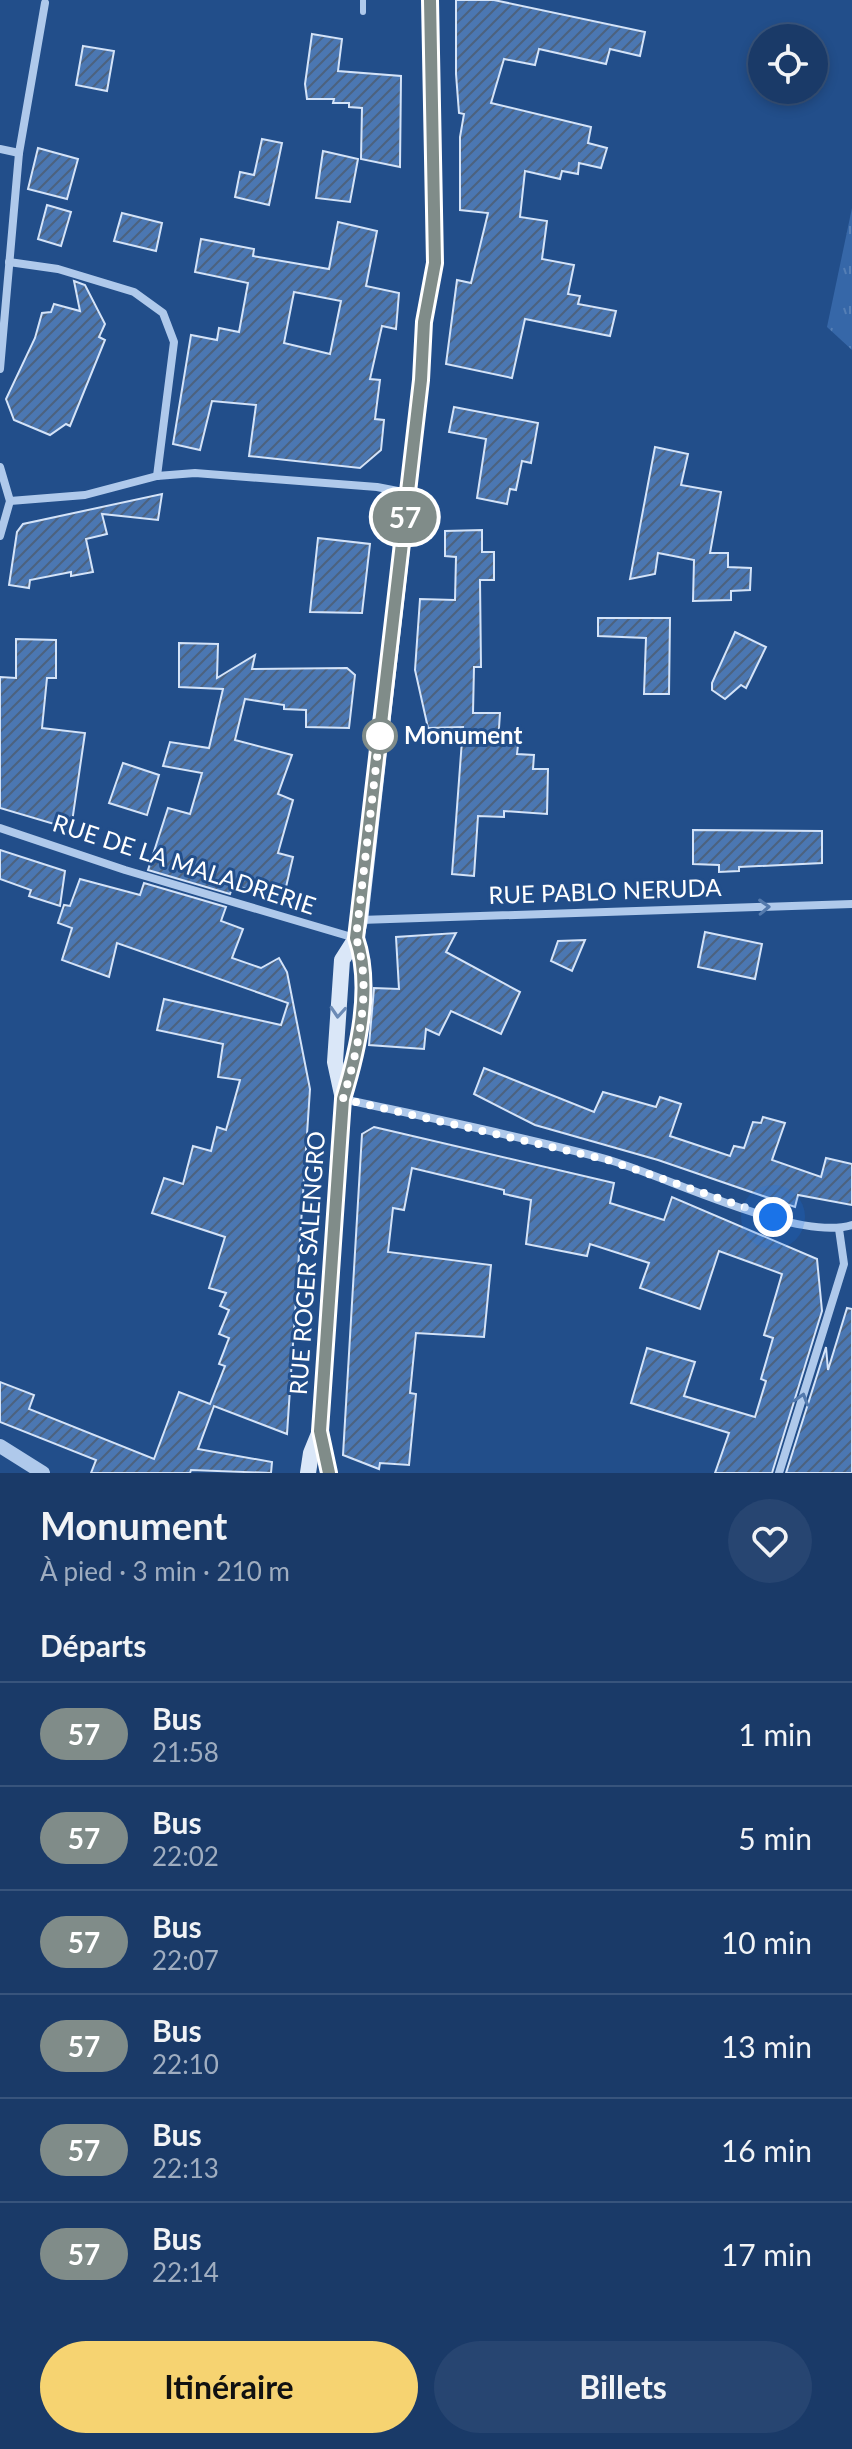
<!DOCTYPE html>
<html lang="fr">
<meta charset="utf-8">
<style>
:root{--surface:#1a3a68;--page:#274571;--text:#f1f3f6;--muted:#9fadc0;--line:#38547c;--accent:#f6d371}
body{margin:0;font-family:Lato,sans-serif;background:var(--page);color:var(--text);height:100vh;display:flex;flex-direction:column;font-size:30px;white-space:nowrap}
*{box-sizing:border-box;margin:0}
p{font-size:26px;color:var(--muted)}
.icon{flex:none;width:44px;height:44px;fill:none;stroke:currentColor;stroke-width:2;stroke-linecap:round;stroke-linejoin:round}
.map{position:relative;height:1473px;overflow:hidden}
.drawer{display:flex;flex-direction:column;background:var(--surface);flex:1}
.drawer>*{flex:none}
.badge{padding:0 16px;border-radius:26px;font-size:28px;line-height:52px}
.buttons{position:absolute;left:748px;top:24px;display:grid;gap:16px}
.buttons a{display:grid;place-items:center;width:80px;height:80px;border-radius:50%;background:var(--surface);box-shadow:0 4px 12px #0003,0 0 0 2px var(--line);font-size:40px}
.you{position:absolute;width:40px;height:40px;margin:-20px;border:6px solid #fff;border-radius:50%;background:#1a73e8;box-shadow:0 0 0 12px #1a73e833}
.map>.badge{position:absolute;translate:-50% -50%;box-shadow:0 0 0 4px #fff}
h2{padding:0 40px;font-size:30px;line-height:72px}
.round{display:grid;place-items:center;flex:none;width:84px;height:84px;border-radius:42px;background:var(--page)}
.summary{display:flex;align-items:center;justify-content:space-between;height:136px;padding:0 40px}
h1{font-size:38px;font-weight:700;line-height:60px}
.primary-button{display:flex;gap:16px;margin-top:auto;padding:16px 40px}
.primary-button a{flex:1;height:92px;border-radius:48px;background:var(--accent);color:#111;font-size:32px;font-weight:700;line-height:92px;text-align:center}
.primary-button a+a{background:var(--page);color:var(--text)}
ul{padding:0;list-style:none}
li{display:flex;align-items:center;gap:24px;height:104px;padding:0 40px;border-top:2px solid var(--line)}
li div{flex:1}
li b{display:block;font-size:30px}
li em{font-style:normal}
li .badge{min-width:88px;font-weight:700;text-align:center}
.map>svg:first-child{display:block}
</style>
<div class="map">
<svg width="852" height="1473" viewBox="0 0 852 1473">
<defs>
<pattern id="park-tufts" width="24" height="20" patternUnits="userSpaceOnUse" patternTransform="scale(2)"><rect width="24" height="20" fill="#3667a8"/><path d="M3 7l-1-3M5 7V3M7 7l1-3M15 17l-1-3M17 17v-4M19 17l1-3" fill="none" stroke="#547eb5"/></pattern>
<pattern id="building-hatch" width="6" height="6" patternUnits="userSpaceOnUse" patternTransform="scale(2)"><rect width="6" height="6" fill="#4b77b2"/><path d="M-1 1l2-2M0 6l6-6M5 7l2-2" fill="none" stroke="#4c627f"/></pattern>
</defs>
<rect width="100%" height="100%" fill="#224e8a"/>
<path fill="url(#park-tufts)" d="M852 208V350L827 327Z"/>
<g fill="url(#building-hatch)" stroke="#d4e3f8" stroke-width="2" fill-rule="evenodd">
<path d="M456 0H494L645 32 640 56 610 49 606 64 539 49 535 65 504 59 491 103 591 127 588 143 607 148 601 168 579 163 578 174 562 171 560 179 525 171 520 217 547 221 542 259 574 265 568 294 580 296 578 304 616 311 610 336 525 319 512 378 446 364 457 280 471 283 488 213 460 210V137L464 114 459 113 456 74Z"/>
<path d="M312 34 342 39 338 71 401 76 400 167 361 159 362 108 349 107V103H333L334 99H307L305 84Z"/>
<path d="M83 46 114 51 107 91 76 85Z"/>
<path d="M262 139 282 143 269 205 235 197 240 172 254 175Z"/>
<path d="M38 148 78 159 67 199 28 189Z"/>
<path d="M323 151 358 159 350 202 316 198Z"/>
<path d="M47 205 71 212 61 246 38 239Z"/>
<path d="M122 213 162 223 156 251 114 241Z"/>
<path d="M338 222 377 231 366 286 399 293 396 329 382 326 370 379 380 380 375 419 384 420 381 450 360 468 249 456 256 405 212 401 200 450 173 444 191 335 217 340 219 328 239 332 248 283 195 272 201 239 254 249 253 256 329 269ZM294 292 341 301 330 354 284 343Z"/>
<path d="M74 281 85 285 105 324 99 337 105 340 70 426 66 424 50 435 14 420 6 399 35 338 42 313 51 312 54 304 80 311Z"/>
<path d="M454 407 538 423 531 463 522 461 516 490 510 489 507 504 477 498 486 439 449 432Z"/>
<path d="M655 447 688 454 681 485 721 492 710 553H728V567L751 568 750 590 731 591V600L693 601 694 560 658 553 655 574 630 579Z"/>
<path d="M162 494 158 520 102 514 107 534 86 539 93 572 71 576V572L30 580 29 588 9 585 17 532 23 524Z"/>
<path d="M482 530V552H494V580H480L481 667H474L473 713H500L498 743 518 745 517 754 534 755 533 769H548L547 814 504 811V817L478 816 474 876 452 874 463 727 428 728 415 670 420 599 455 600 456 557 445 556V531Z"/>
<path d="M318 538 370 544 362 613 310 612Z"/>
<path d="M598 618H670L669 694H644L646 638 598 636Z"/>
<path d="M735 632 766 647 746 688 741 685 725 699 712 690V683Z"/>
<path d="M16 639 56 640V678H47L42 728 85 733 71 829 0 808V677L16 678Z"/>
<path d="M179 643 218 644 217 678 255 655 252 669 347 668 355 675 349 728 306 727V710L284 709V705L245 699 235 740 292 755 278 794 293 800 278 853 293 857 283 900 233 885 230 894 148 870 168 808 190 814 202 773 163 766 170 742 209 748 223 689 179 687Z"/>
<path d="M123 763 159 775 147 815 109 803Z"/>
<path d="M693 830 822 831V863L739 867V871L719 872V865L693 864Z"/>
<path d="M0 850 65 871 60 906 29 896 31 890 0 879Z"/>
<path d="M80 879 140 895 144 883 226 907 221 921 243 929 232 958 261 968 279 958 287 972 310 1089 287 1434 214 1406 198 1449 272 1462 271 1473 191 1470 190 1473H91L96 1460 0 1422V1382L34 1395 29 1409 154 1459 179 1392 210 1404 225 1366 219 1364 229 1338 219 1334 229 1310 220 1306 226 1293 209 1288 225 1237 152 1213 164 1178 183 1184 193 1146 211 1151 217 1127 226 1130 240 1080 218 1077 223 1044 157 1030 164 999 281 1025 288 1003 117 943 109 977 62 960 72 928 58 923 64 905 70 906Z"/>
<path d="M705 932 762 944 755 979 698 967Z"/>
<path d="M456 933 446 952 520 992 501 1034 451 1011 439 1035 426 1029 424 1049 369 1045 374 988 399 989 396 937Z"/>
<path d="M585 940 572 971 551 961 558 941Z"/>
<path d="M484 1068 594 1112 603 1092 656 1107 660 1097 681 1104 670 1136 730 1156 734 1146 744 1148 753 1122 761 1123 763 1117 785 1123 772 1160 821 1177 826 1158 852 1164V1205L798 1195 795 1207 658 1160 535 1125 474 1094Z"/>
<path d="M374 1127 614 1183 610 1203 664 1220 672 1197 817 1259 822 1311 772 1473H715L729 1433 631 1403 647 1348 695 1362 684 1396 755 1417 766 1381 761 1379 773 1338 764 1335 782 1274 719 1251 700 1309 640 1288 649 1263 590 1244 587 1256 526 1244 531 1200 504 1194V1190L412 1168 404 1210 393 1208 388 1252 491 1265 484 1337 416 1333 410 1393 416 1394 409 1465 380 1463 379 1469 343 1455 362 1134Z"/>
<path d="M847 1308 852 1309V1473H786L826 1347 828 1370Z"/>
</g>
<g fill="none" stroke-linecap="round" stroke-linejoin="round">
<path stroke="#afc9eb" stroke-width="6" d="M363 12V0"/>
<g stroke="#afc9eb" stroke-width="8">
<path d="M0 149 19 153"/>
<path d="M9 262 58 269 134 292 163 313 174 342 157 476"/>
<path d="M0 369 19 153 45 3"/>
<path d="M0 467 10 501 0 536"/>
<path d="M10 501 85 495 157 476 195 473 377 487 408 493"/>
<path d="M0 828 125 870 355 938"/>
<path d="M360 920 852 904"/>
<path d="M343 1099C431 1118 520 1136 606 1159 667 1176 796 1242 852 1225"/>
<path d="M779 1473 844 1264 839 1229"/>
</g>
<path stroke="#afc9eb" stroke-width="14" d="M0 1446 43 1473"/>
<g stroke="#dae7f8" stroke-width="16">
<path d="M343 1099 335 1062 342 960 356 938 360 920 421 380 424 322 435 263 430 0"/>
<path d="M320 1431 329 1473"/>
<path d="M308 1473 311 1453 320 1431 343 1099C358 1049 373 987 356 938"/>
</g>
</g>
<defs><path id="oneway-chevron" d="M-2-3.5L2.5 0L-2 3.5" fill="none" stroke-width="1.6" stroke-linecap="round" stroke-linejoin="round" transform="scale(2)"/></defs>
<g stroke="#5379ac">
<use href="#oneway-chevron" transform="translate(764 907) rotate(-2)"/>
<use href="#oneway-chevron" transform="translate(802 1399) rotate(-73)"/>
</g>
<use stroke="#6c8bb6" href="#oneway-chevron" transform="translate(338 1012) rotate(94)"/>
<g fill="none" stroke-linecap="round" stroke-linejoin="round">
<g stroke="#fff" stroke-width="18">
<path id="line" d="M329 1473 320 1431 343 1099C358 1050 373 987 356 938L421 380 424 322 435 263 430 0"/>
</g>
<use href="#line" stroke="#808c89" stroke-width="12"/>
<path stroke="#fff" stroke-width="8" stroke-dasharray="0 14.4" d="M380 736V732L356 938C373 987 358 1050 343 1099L608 1160 773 1217"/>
</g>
<circle fill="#fff" stroke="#808c89" stroke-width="4" cx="380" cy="736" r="16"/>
<g text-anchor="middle" stroke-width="6" stroke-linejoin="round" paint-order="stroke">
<g font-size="24" font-weight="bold" fill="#fff" stroke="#224e8a" text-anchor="start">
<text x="404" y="744">Monument</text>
</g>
<g font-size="24" fill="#fff" stroke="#224e8a">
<text transform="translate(184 865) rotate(18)" y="8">RUE DE LA MALADRERIE</text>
<text transform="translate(605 892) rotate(-2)" y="8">RUE PABLO NERUDA</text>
<text transform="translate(308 1263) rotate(-86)" y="8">RUE ROGER SALENGRO</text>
</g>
</g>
</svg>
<div class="buttons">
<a><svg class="icon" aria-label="locate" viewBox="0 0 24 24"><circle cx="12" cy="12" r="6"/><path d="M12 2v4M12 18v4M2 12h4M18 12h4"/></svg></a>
</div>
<div class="you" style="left:773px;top:1217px"></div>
<b class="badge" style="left:405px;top:517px;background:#808c89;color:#fff">57</b>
</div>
<section class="drawer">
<div class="summary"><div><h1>Monument</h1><p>À pied · 3 min · 210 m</p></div><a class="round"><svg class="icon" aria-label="heart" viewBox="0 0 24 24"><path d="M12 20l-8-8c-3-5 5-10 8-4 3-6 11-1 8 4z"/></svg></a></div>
<h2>Départs</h2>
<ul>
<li><span class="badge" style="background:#808c89;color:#fff">57</span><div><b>Bus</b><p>21:58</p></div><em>1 min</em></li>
<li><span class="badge" style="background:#808c89;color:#fff">57</span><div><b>Bus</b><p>22:02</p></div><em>5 min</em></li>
<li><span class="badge" style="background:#808c89;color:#fff">57</span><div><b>Bus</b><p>22:07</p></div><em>10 min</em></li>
<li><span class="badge" style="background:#808c89;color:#fff">57</span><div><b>Bus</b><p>22:10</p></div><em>13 min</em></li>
<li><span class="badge" style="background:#808c89;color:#fff">57</span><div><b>Bus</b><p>22:13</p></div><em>16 min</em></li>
<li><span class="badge" style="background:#808c89;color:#fff">57</span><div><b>Bus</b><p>22:14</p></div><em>17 min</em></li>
</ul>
<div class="primary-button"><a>Itinéraire</a><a>Billets</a></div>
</section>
